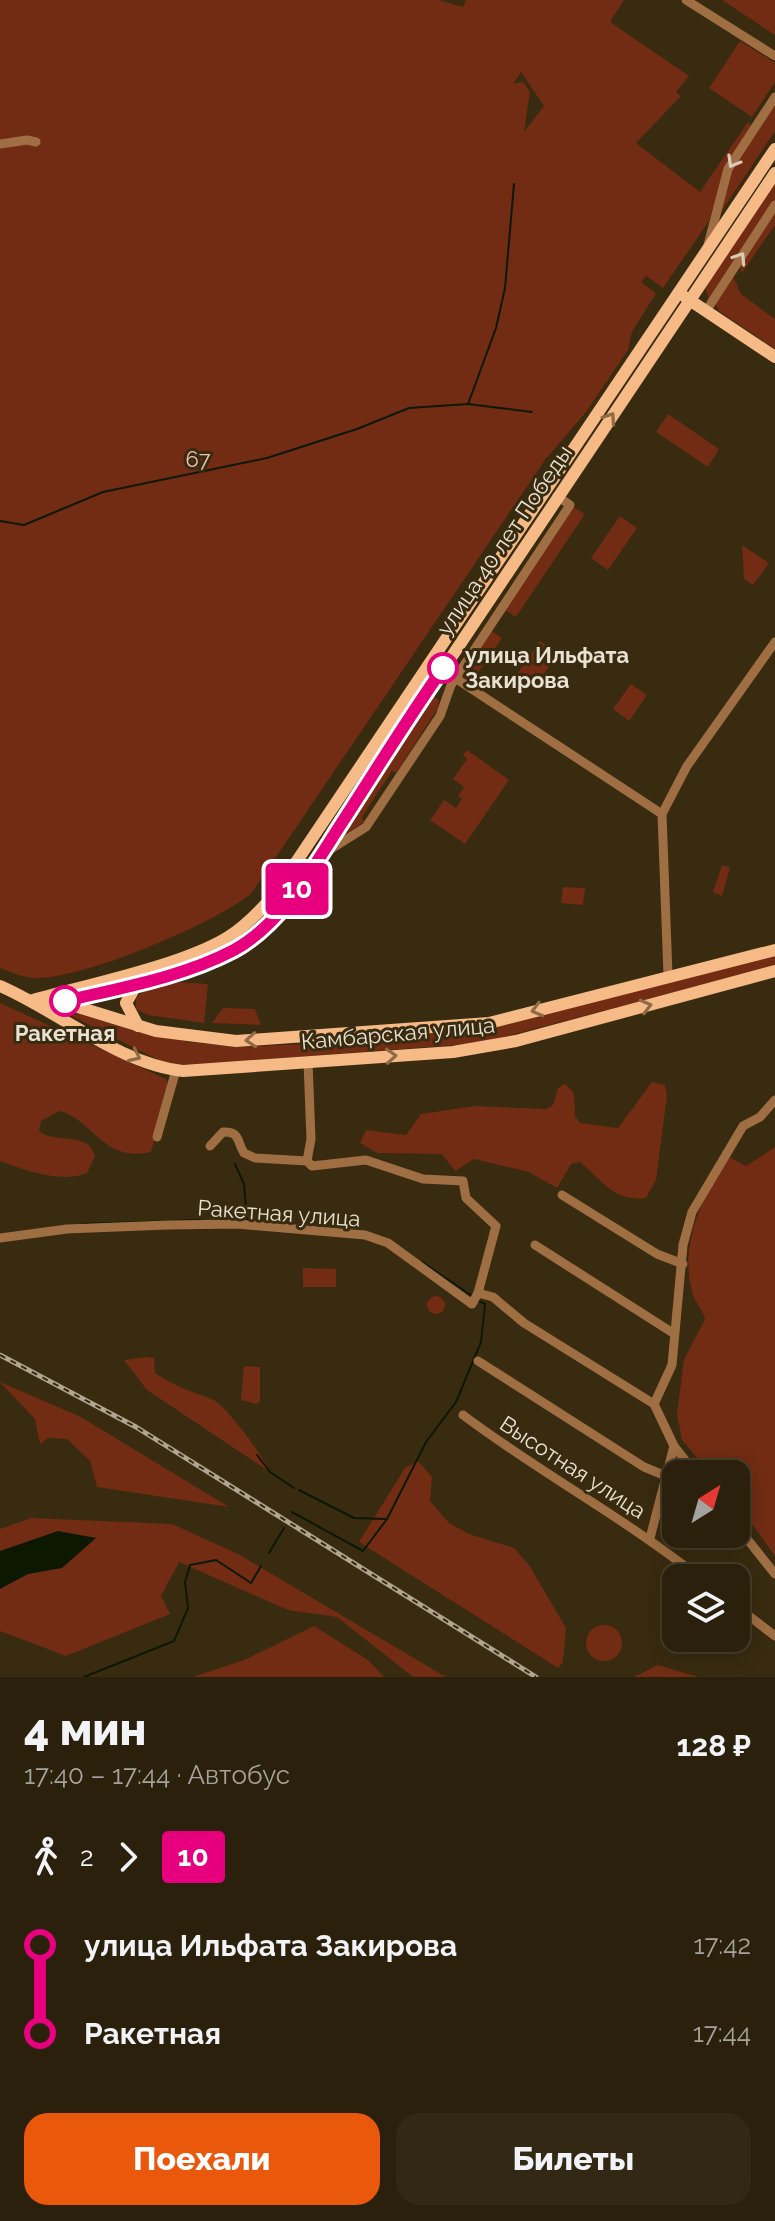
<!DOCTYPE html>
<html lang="ru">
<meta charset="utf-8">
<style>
:root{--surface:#2a200b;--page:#322814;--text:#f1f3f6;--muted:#a5a39d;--line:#463e2c;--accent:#ea580c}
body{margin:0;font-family:Raleway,sans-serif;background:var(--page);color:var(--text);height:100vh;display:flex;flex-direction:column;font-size:30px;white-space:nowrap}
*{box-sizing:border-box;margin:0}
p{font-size:26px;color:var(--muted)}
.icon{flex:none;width:44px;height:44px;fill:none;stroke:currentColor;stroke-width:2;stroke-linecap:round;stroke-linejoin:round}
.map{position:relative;height:1677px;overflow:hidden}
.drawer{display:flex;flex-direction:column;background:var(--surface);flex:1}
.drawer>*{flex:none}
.badge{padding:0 16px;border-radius:6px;font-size:28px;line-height:52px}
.needle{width:52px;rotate:37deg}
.buttons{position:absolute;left:662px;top:1460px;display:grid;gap:16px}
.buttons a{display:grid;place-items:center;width:88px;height:88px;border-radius:16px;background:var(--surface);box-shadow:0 4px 20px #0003,0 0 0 2px var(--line);font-size:40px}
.map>.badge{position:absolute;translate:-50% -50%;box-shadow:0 0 0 4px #fff}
.legs{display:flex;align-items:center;gap:12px;height:88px;padding:0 24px;font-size:26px}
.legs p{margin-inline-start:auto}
.head{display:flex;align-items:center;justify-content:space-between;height:136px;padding:0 24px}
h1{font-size:44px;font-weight:800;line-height:60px}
.action{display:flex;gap:16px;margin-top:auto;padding:16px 24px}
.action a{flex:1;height:92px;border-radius:24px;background:var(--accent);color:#fff;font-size:32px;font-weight:800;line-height:92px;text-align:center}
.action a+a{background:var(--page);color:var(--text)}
ul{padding:0 24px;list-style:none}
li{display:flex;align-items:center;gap:28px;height:88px;font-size:30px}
li i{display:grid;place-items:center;width:12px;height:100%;margin:0 10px;background:currentColor}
li i::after{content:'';width:20px;height:20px;margin:-10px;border:6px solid;border-radius:50%;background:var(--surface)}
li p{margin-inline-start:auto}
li:first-child i{background:linear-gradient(#0000 50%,currentColor 0)}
li:last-child i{background:linear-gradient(currentColor 50%,#0000 0)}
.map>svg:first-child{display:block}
</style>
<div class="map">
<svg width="775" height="1677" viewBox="0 0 775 1677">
<rect width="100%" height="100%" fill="#382b0f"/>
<g fill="#712c13" fill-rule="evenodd">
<path d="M0 0H439L463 7 466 0H624L610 22 689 76 676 92 681 96 636 143 700 192 748 122 752 126 725 168 709 221 663 288 646 276 641 282 656 293 632 332 628 350 586 412 545 460 251 894C212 924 85 979 35 978 23 977 12 973 0 968ZM521 72 544 106 524 132 530 92 523 82 513 84Z"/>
<path d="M722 0H775V35Z"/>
<path d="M740 41 775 63V82L752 117 709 88Z"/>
<path d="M775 97V131L714 223 720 191Z"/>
<path d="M775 182V199L709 299 706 290 708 282Z"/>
<path d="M775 212V225L742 273 739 265Z"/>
<path d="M733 276 741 294 775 319V349L719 311 715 303Z"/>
<path d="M668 414 719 449 708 467 656 432Z"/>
<path d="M570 505 585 514 516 617 502 608Z"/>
<path d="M620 516 637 528 608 570 591 558Z"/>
<path d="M742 545 769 563 753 585 744 579Z"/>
<path d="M488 629 502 638 468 687 455 678Z"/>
<path d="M540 641 558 653 535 687 517 674Z"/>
<path d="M631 684 647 695 629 721 613 709Z"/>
<path d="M432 695 439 700 438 708 396 773 392 771 362 817 364 822 335 841Z"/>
<path d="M467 750 509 780 465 844 430 820 444 800 456 808 462 799 458 796 464 787 453 779 467 759 463 755Z"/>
<path d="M722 865 730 868 722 896 713 892Z"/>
<path d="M563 887 585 888 583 905 561 903Z"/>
<path d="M775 954V966L480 1043 193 1065 164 1063 70 1015 80 1013 134 1031 191 1042 235 1047 306 1044 504 1025Z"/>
<path d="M178 982 208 984 204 1023 148 1015 136 1009V998L142 992Z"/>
<path d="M0 1003 166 1079 169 1087 151 1152C102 1163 92 1118 59 1111L41 1121 39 1131C51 1142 74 1134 90 1146L95 1156 87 1173C62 1184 24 1170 0 1161Z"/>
<path d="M223 1008 255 1009 261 1025 212 1023Z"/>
<path d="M652 1082 665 1085 667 1096 656 1180 646 1198C613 1202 602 1180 580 1162L571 1164 557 1188 529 1172 474 1159 455 1171 442 1154 377 1153 360 1143 366 1130 406 1135 421 1114 475 1106 546 1109 553 1105 558 1088 565 1084 574 1093 575 1116 580 1123 618 1128Z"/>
<path d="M775 1147V1556L736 1502V1474H711L682 1440 677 1414 684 1360 705 1319C702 1309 694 1301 692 1291 679 1244 703 1201 722 1160L729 1157 746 1166Z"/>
<path d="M303 1268 336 1269V1287H303Z"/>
<circle cx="436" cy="1305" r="9"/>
<path d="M146 1357 154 1358 155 1373C176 1387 190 1391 212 1399 226 1405 264 1457 270 1472L147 1390 124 1360Z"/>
<path d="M244 1366 260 1367V1402L256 1404 241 1400Z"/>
<path d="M0 1382 81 1417 229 1507 97 1487 90 1461 67 1439 48 1438 40 1444 35 1419Z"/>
<path d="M418 1461 432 1477 430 1501 449 1523 469 1534 514 1548 529 1565 566 1628 563 1662 558 1668 359 1542 405 1468Z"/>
<path d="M31 1518 172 1524 238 1554 446 1677H413L337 1617 288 1610 179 1562 161 1596 170 1614 66 1656 0 1631V1529Z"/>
<circle cx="604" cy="1643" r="18"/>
<path d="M314 1626 368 1660 384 1677H193L244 1660Z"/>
<path d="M658 1665 698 1677H634Z"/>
</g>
<path fill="#0d1800" d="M58 1531 96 1538 62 1568 28 1574 0 1589V1551Z"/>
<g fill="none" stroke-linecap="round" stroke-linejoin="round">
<g stroke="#0d1800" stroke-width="2">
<path d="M468 404 496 328 505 288 514 184"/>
<path d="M0 521 24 525 103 492 267 458 357 429 409 408 468 404 532 412"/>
<path d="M235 1164 244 1184 247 1221"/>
<path d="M82 1224 200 1220"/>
<path d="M422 1262 472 1296"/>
<path d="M257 1455 270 1472 294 1488"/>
<path d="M299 1490 354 1518 386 1519"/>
<path d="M292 1512 363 1551 387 1519 426 1442 456 1402 481 1342 485 1304 479 1301"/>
<path d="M269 1553 284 1528"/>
<path d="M84 1677 174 1641 188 1608 185 1582 190 1565 216 1560 251 1583 261 1566"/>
</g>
<g stroke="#9f6e43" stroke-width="9">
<path d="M686 0 775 56"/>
<path d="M0 144 27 140 36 142"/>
<path d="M708 245 728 169 775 97"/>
<path d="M706 311 775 205"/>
<path d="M455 678 662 814"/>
<path d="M320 856 366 827 440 716 451 685 570 505 557 496"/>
<path d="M668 975 662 814 687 766 775 642"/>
<path d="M157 1137 176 1070"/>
<path d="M210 1146 223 1132C240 1131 237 1142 244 1153L255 1158 307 1161 312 1166 366 1160 423 1179 463 1181 466 1198 496 1226 478 1293"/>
<path d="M307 1161 311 1139 308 1062"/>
<path d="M562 1195 657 1254 683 1264"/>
<path d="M0 1238 67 1229 167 1225 237 1224 365 1235 388 1243 472 1304 478 1293 493 1297 524 1323 654 1404 674 1446 696 1474"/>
<path d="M535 1245 673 1333"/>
<path d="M478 1361 644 1467 666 1476"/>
<path d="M654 1404 672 1365 683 1245 692 1212 743 1126 760 1117 775 1100"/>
<path d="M463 1415C540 1473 625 1518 700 1578"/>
<path d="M736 1525 775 1574"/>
<path d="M650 1538 674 1446"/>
<path d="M736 1606 775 1636"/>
</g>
<g stroke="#f6ba87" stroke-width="12">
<path d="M685 297 775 357"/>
<path d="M138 982 126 1003 138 1026"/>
<path d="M0 986C58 1011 119 1064 183 1071L453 1052 516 1041 775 971"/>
<path d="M33 1000C87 985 183 965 228 937 246 926 260 911 274 895L775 149"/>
<path d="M65 1003 156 1031 236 1041 489 1023 775 950"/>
<path d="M41 1007C101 993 178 979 233 950 254 939 270 922 285 906L775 173"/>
</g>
<g stroke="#afa591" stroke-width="5">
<path id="rail" d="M0 1355 136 1427 536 1677"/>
</g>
<use href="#rail" stroke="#382b0f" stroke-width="2" stroke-dasharray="6" stroke-linecap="butt"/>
</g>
<defs><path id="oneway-chevron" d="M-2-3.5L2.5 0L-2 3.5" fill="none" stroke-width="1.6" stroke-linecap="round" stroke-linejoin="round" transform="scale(2)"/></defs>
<g stroke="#dacab5">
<use href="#oneway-chevron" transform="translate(733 162) rotate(120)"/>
<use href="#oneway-chevron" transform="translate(740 258) rotate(-57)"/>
</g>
<g stroke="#8e6b45">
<use href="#oneway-chevron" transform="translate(610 418) rotate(-56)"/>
<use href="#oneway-chevron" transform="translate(646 1006) rotate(-15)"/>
<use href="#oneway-chevron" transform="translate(537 1010) rotate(165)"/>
<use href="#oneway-chevron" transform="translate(251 1040) rotate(176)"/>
<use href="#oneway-chevron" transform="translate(135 1056) rotate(25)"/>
<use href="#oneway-chevron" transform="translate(391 1056) rotate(-4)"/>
</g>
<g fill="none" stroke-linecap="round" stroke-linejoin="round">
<g stroke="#fff" stroke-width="18">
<path id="line-1" d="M65 1001C120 988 183 977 234 950 283 923 313 867 343 821 376 770 408 718 443 668"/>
</g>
<use href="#line-1" stroke="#e6007e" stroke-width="12"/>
</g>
<g fill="#fff" stroke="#e6007e" stroke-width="4">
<circle cx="443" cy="668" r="14"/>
<circle cx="65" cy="1001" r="14"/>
</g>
<g text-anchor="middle" stroke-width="6" stroke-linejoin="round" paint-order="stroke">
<g font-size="22" fill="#f2bfae" stroke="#382b0f">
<text x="198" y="467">67</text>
</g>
<g font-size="22" fill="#e9e1d1" stroke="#382b0f">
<text transform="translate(504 540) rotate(-56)" y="8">улица 40 лет Победы</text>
<text transform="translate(398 1033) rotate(-5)" y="8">Камбарская улица</text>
<text transform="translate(279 1213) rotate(4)" y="8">Ракетная улица</text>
<text transform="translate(573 1467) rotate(33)" y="8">Высотная улица</text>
</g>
<g font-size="22" font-weight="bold" fill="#e9e1d1" stroke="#382b0f" text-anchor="start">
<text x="465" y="663">улица Ильфата<tspan x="465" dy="25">Закирова</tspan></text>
<text x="65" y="1041" text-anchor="middle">Ракетная</text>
</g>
</g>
</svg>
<div class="buttons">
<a><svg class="needle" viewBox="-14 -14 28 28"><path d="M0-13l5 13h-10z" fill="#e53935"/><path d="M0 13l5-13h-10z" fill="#a5a39d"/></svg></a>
<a><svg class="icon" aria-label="layers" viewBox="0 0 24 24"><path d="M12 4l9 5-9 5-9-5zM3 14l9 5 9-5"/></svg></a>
</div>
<b class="badge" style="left:297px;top:889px;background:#e6007e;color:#fff">10</b>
</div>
<section class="drawer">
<div class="head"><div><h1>4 мин</h1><p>17:40 – 17:44 · Автобус</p></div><b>128 ₽</b></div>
<div class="legs"><svg class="icon" aria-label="walk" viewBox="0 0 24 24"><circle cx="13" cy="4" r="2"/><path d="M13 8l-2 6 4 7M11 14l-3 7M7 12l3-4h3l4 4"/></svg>2<svg class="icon" aria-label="forward" viewBox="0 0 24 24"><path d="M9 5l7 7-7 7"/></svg><b class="badge" style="background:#e6007e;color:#fff">10</b></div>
<ul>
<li><i style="color:#e6007e"></i><b>улица Ильфата Закирова</b><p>17:42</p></li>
<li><i style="color:#e6007e"></i><b>Ракетная</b><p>17:44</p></li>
</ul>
<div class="action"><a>Поехали</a><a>Билеты</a></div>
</section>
